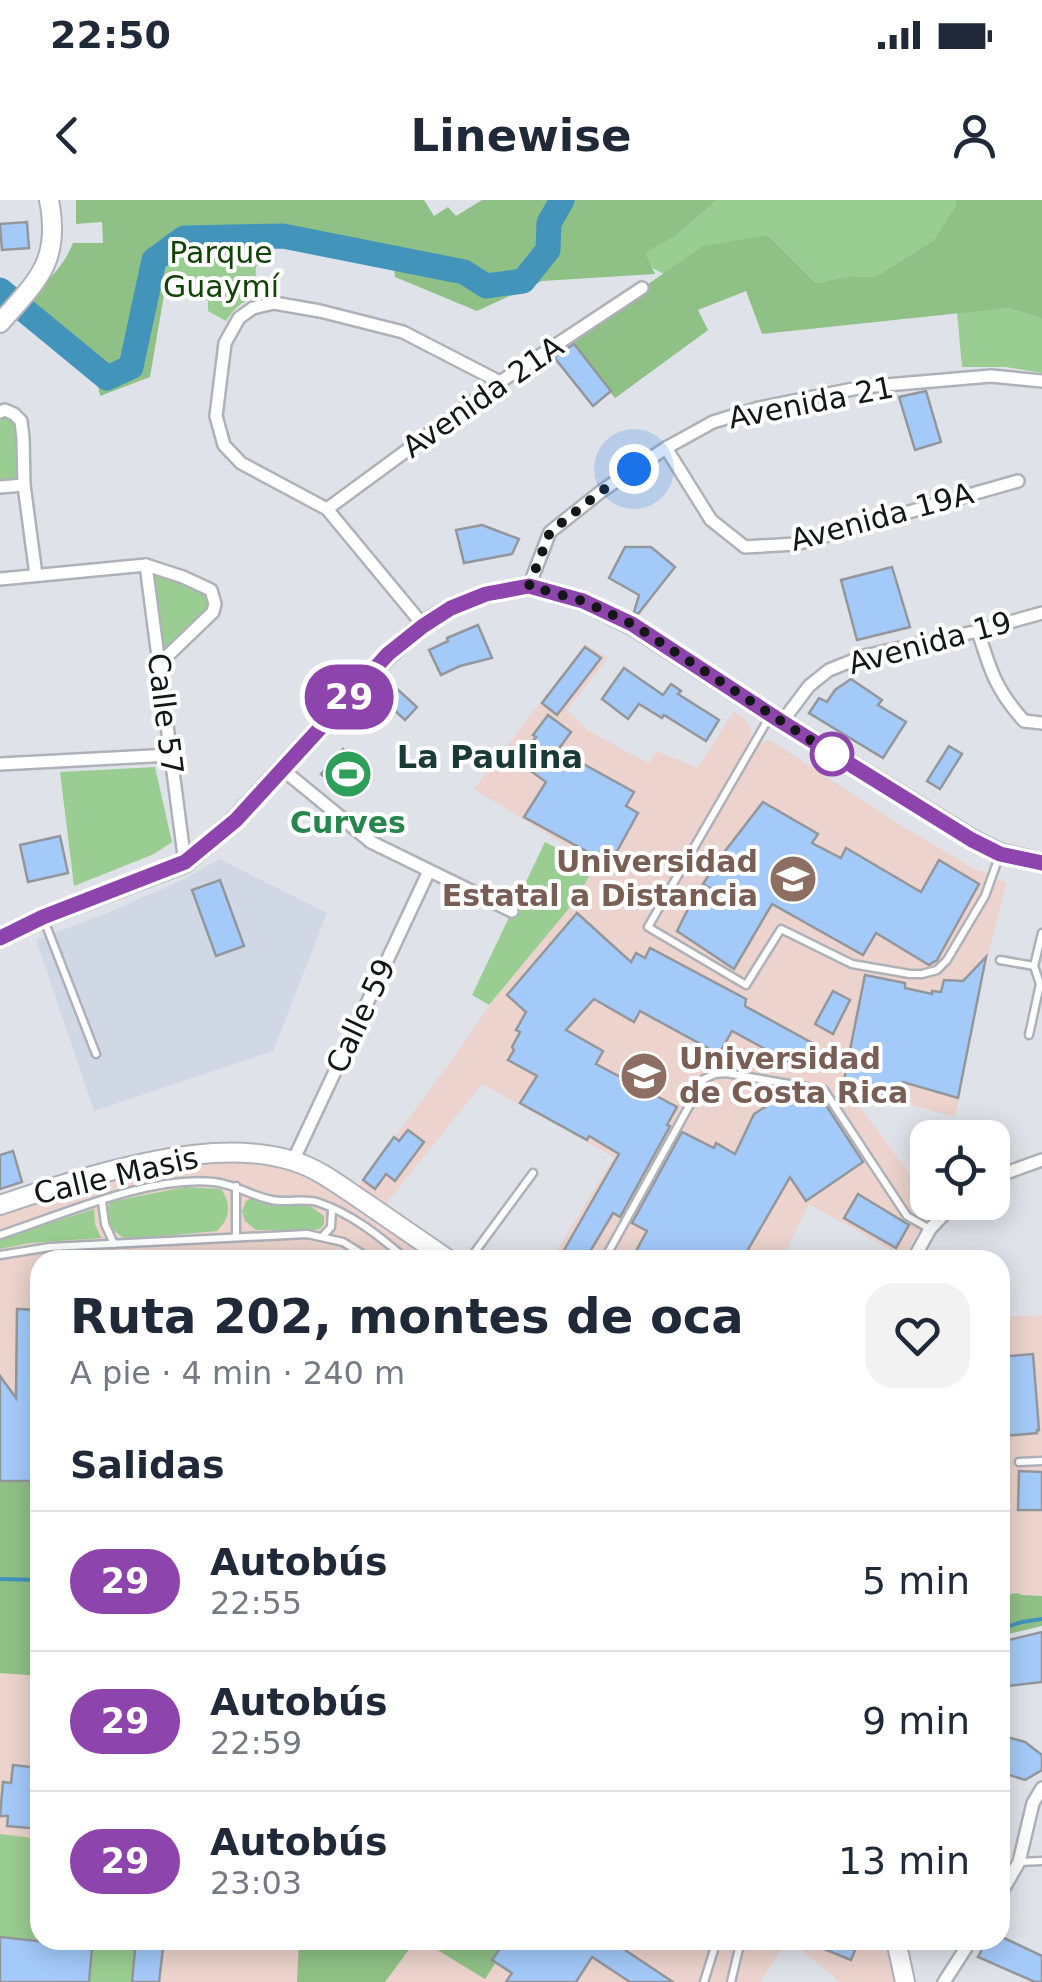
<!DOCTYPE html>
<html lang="es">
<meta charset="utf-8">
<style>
:root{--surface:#fff;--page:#f2f2f3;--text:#1f2937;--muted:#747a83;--line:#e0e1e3}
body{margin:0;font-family:"DejaVu Sans",sans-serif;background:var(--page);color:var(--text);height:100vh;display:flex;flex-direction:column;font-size:38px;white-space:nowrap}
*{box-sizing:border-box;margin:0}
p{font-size:32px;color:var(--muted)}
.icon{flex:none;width:55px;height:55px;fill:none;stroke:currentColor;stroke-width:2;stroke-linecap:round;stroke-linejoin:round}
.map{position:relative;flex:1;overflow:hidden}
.panel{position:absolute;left:30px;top:1050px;width:980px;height:700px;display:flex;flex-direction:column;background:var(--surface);border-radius:30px;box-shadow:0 5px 25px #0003}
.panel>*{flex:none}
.badge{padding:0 20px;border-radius:32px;font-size:35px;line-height:65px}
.tools{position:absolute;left:910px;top:920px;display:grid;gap:20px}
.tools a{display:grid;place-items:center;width:100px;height:100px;border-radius:20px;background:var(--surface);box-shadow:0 5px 25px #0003;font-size:50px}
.you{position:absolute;width:50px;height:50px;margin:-25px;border:8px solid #fff;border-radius:50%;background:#1a73e8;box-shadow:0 0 0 15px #1a73e833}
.map>.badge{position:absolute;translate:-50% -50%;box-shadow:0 0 0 5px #fff}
h2{padding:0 40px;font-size:38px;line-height:90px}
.round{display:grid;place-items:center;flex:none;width:105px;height:105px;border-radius:30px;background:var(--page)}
.summary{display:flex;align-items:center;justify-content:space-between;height:170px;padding:0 40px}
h1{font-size:48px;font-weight:700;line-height:75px}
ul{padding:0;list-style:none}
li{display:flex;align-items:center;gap:30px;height:140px;padding:0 40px;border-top:2px solid var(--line)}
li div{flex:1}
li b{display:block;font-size:38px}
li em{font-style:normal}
li .badge{min-width:110px;font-weight:700;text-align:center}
.status{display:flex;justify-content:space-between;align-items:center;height:70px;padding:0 50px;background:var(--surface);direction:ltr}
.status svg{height:28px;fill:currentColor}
header{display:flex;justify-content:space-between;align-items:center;height:130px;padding:0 40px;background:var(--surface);font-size:45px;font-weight:700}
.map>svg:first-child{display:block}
</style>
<div class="status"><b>22:50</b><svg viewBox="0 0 49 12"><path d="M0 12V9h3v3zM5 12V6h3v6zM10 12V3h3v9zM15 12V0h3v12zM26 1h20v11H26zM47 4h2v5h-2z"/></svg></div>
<header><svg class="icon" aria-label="back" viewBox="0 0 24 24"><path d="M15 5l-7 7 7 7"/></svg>Linewise<svg class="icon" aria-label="person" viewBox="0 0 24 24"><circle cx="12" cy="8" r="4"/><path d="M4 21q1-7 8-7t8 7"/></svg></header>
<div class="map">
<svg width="1042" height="1782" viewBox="0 0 1042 1782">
<rect width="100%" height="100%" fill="#dfe3e9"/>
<path fill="#cfd8e4" d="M220 659 327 713 273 851 94 911 36 740 107 713 182 680Z"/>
<g fill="#ecd3cd">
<path d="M585 444 608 458 567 510 586 529 630 554 649 563 657 551 697 568 734 511 747 522 751 529 750 536 756 540 761 543 770 540 905 628 973 668 1007 683 984 769 955 917 845 887 927 997 928 1002 933 1005 904 1057 809 1004 781 1060H551L614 957 482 884 384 1006 358 987 446 868 494 799 576 700 596 664 474 589Z"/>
<path d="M199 961 242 962 294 970 333 989 434 1060H40V1740H788L760 1782H0V1015L64 992 147 968Z"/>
<path d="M1042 1115V1419L1022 1422 1000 1369V1117Z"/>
<path d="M790 1740H886L896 1782H840Z"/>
</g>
<g fill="#9acd91">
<path d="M717 0H955L958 4 934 40 875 77 850 76 816 83 768 35 665 73 708 130 615 198 569 139 664 74 652 68 644 53 676 36Z"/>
<path d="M264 37 263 65 256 66 255 98C240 102 234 109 226 121L208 111V101L167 77 154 60 184 38Z"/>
<path d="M1008 108 1042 119V173L1005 167H962L957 112Z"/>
<path d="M0 212 21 221 24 285 0 287Z"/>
<path d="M146 365 200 383 215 404 159 464Z"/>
<path d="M155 567 172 642 154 654 74 686 60 572Z"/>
<path d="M545 642 594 667 576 700 489 805 472 795Z"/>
<path d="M185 987 221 989C232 1005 230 1018 217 1031L128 1039C111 1034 104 1018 110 1002Z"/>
<path d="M254 997 276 1006H310L324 1016V1024L320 1029 313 1030H256L245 1021 242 1011 246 1001Z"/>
<path d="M94 1009 95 1024 101 1038 29 1043 0 1049V1039Z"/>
<path d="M0 1634 40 1639V1740H136L132 1782H89L91 1747 0 1737Z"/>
</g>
<g fill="#8fc186">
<path d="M76 0H424L434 16 448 7 456 16 482 0H717L676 36 645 53 655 74 542 81 477 111 395 77 393 58 283 36 184 38 155 60 167 77 150 177 100 196 97 180 11 110C37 90 60 75 73 43H103L102 22 76 24Z"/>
<path d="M955 0H1042V119L1008 108 762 134 746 91 698 110 708 130 615 198 569 139 703 46 768 35 816 83 850 76 875 77 934 40 957 4Z"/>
<path d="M0 1281H40V1476L0 1473Z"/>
<path d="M1017 1393 1022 1395 1042 1396V1426L1000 1436V1405L1006 1395Z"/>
<path d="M299 1740H416L385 1782H297Z"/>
<path d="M421 1740H499L504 1743 493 1759 496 1762 485 1779Z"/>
</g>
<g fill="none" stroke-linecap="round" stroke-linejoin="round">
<g stroke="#4394bb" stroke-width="4">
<path d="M0 1379 40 1380"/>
<path d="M1000 1429 1022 1422 1042 1419"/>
</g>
<path stroke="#4394bb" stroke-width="25" d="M0 90 107 178 131 167 154 60 184 38 283 36 464 72 486 86 523 81 548 50 549 23 562 0"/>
</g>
<g fill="#a4cafa" stroke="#93979c" stroke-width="2.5">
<path d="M27 22 29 48 2 50 0 24Z"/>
<path d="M574 144 611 191 593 206 554 157Z"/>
<path d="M926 191 941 242 915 250 899 197Z"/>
<path d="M482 325 519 339 512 354 464 363 456 330Z"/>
<path d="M625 347H651L675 367 638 414 634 412 639 395 609 378Z"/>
<path d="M892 367 910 427 857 440 841 380Z"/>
<path d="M478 425 492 458 460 466 441 475 429 450 448 441 447 438Z"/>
<path d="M585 447 601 458 557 515 542 503Z"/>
<path d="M624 468 663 495 671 484 681 491 678 494 719 520 706 541 664 515 662 518 639 504 628 519 602 499Z"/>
<path d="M384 477 417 507 405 520 372 490Z"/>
<path d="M851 479 882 500 878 505 906 522 883 558 809 513 819 498 827 502 835 490Z"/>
<path d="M548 515 571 532 558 550 634 592 626 606 638 613 610 664 524 617 546 582 517 561 536 537 533 535Z"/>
<path d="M949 546 962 554 940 589 927 581Z"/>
<path d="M343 549 363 566 342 591 321 574Z"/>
<path d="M763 602 818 634 812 643 841 658 846 648 921 692 939 660 979 684 937 760 929 765 876 733 863 755 772 704 734 769 677 731 688 709 706 706 715 691 703 684 719 659Z"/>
<path d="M60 636 68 673 28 682 20 645Z"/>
<path d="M220 680 244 746 216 756 192 690Z"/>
<path d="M577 713 631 762 636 753 645 758 650 748 746 799 745 806 814 844 800 868 732 831 719 854 640 811 634 822 594 799 566 830 603 851 596 864 677 907 667 925 670 926 620 1017 613 1013 585 1060H575L563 1052 619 954 589 936 587 940 520 903 537 876 508 860 514 850 512 847 520 832 516 830 526 812 507 795Z"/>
<path d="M986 757 958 898 903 882 898 901 843 885 865 775 905 783V788L932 794V791L941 792 944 780 963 781Z"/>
<path d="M833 791 850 800 833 834 815 824Z"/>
<path d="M787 893 795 905 813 895 820 896 863 962 806 1001 790 977 742 1060H631L647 1031 632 1023 682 932 714 948 716 943 735 954 754 914Z"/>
<path d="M408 930 424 942 395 981 386 974 375 989 363 980 394 937 399 941Z"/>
<path d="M13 951 22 982 0 989V955Z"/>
<path d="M858 994 909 1025 896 1048 844 1018Z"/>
<path d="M17 1109 40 1110V1210H34V1238H40V1281H0V1176L16 1198Z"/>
<path d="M1033 1154 1039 1230H1037V1233L1004 1236 1000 1157Z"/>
<path d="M1019 1271 1042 1272V1310H1018Z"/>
<path d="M1042 1432V1482L1000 1487V1442Z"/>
<path d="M1000 1535 1025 1542 1042 1555V1570L1025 1580 1000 1572Z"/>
<path d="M13 1565 40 1568V1629L7 1626 8 1616H0L3 1582 11 1583Z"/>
<path d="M1000 1736 1042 1756V1782H1035L978 1757 987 1740H1000Z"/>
<path d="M0 1737 92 1747 89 1782H0Z"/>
<path d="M136 1740H164L159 1782H132Z"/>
<path d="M506 1740H610L673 1782H630L592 1757 576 1782H506L512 1773 492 1760Z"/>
<path d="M802 1740H859L851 1760Z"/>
</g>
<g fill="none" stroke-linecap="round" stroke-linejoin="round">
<g stroke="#aeb2b8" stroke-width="11">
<g id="lane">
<path d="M770 516 648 727 746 785 781 729 852 764 910 774H922L937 770 947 760 985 696 1000 654"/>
<path d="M44 720 96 854"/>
<path d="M1000 760 1034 766"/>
<path d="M1029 835 1040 784 1034 766 1042 733"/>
<path d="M102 1001 105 1024 114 1044"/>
<path d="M0 1035C62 1015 149 975 214 982 238 985 251 996 272 1000 286 1003 304 998 317 1002 351 1013 381 1037 407 1060"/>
<path d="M236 1036V986"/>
<path d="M323 1036 331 1027 332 1010"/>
<path d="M0 1055 50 1047 307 1034 343 1042 372 1060"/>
<path d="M469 1060 533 973"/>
<path d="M604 1060 704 879 715 874 726 873 824 890 907 1016 930 1029"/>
<path d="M1019 1262 1042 1261"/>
<path d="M1019 1662 1042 1661"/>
<path d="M704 1782 717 1740"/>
<path d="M731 1782 741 1740"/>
</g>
</g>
<g stroke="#aeb2b8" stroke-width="16">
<g id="street">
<path d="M0 212 5 210 14 214 21 221 23 238 24 285 36 375"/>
<path d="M666 248 711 320 745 347 796 344 1018 281"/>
<path d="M0 287 24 285"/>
<path d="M327 309 500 182 642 88"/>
<path d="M146 365 185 663"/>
<path d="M0 379 146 365 183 377 211 390 215 404 213 412 159 464"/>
<path d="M529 386 550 332 603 290 666 248 713 222 759 208 863 187 991 176 1042 181"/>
<path d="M423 425 327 309 241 263 224 245 216 216 225 143 239 118 253 108 274 103 320 111 403 132 500 182"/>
<path d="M978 431C990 470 996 490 1024 521L1042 523"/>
<path d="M782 522 809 486 829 470 864 456 978 431 1042 413"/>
<path d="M0 564 171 555"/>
<path d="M282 569 371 642 512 711"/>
<path d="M293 961 429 671"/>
<path d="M992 978 1042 960"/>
<path d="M913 1060 930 1029 956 1002"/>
<path d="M1000 1695 1019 1662 1033 1603 1042 1588"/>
<path d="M944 1782 971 1740"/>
</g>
</g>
<g stroke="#aeb2b8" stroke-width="22">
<g id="secondary">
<path d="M0 123C38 80 61 61 49 0"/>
<path d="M0 738 43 717 185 663 235 620 388 455 423 425 451 408 486 394 529 386 583 401 632 425 782 522 972 639 1000 653 1042 663"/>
<path d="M0 1005C81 978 209 934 293 961 320 969 343 988 366 1003 394 1022 421 1041 449 1060"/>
<path d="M896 1740 905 1782"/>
</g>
</g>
<use href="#lane" stroke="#fff" stroke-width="6"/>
<use href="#street" stroke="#fff" stroke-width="11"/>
<use href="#secondary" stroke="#fff" stroke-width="18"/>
</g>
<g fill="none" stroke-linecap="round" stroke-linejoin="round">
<g stroke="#fff" stroke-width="22">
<path id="line" d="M0 738 43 717 185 662 236 620 388 454 423 426 451 408 486 394 529 386 583 401 632 424 782 522 972 640 1000 654 1042 663"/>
</g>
<use href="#line" stroke="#8e44ad" stroke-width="15"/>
<path stroke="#141617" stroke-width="10" stroke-dasharray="0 18" d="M634 269 603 290 550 332 529 386 583 401 632 424 838 558 832 554"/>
</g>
<defs>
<g id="stadium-disc" transform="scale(2.5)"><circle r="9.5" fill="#2e9e5b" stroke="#fff"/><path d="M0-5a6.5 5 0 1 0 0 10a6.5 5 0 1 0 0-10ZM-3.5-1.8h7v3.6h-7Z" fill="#fff"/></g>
<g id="university-disc" transform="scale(2.5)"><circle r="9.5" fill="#8d6e63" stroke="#fff"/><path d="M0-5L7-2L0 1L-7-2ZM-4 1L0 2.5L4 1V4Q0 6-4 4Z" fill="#fff"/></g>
</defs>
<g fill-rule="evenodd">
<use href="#stadium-disc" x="348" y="574"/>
<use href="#university-disc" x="793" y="679"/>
<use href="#university-disc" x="644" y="876"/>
</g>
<circle fill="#fff" stroke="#8e44ad" stroke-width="5" cx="832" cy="554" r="20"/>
<g text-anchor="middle" stroke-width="8" stroke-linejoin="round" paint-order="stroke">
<g font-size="30" fill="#114307" stroke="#fff">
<text x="221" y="63">Parque<tspan x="221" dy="34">Guaymí</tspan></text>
</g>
<g font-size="30" fill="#141617" stroke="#fff">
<text transform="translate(483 197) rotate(-35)" y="10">Avenida 21A</text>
<text transform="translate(811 203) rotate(-11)" y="10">Avenida 21</text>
<text transform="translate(882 317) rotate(-15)" y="10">Avenida 19A</text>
<text transform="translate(930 443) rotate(-15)" y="10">Avenida 19</text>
<text transform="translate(165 514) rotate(83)" y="10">Calle 57</text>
<text transform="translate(361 816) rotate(-65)" y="10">Calle 59</text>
<text transform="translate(116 976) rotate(-13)" y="10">Calle Masis</text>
</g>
<g font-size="30" font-weight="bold" fill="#27864d" stroke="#fff">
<text x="348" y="633">Curves</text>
</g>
<g font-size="30" font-weight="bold" fill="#785e54" stroke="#fff" text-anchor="end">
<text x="758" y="672">Universidad<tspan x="758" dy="34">Estatal a Distancia</tspan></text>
<text x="679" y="869" text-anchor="start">Universidad<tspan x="679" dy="34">de Costa Rica</tspan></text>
</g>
<g font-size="32" font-weight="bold" fill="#193a37" stroke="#fff">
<text x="490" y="568">La Paulina</text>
</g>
</g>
</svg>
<div class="tools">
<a><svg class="icon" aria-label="locate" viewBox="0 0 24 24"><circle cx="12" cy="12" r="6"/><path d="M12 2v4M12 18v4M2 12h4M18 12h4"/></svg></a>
</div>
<div class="you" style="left:634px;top:269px"></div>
<b class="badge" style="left:349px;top:497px;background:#8e44ad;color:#fff">29</b>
<section class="panel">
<div class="summary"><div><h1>Ruta 202, montes de oca</h1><p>A pie · 4 min · 240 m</p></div><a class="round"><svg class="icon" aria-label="heart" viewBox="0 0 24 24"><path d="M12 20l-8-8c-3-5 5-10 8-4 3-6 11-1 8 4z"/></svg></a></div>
<h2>Salidas</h2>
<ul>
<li><span class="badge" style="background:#8e44ad;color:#fff">29</span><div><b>Autobús</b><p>22:55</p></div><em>5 min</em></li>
<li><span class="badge" style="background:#8e44ad;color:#fff">29</span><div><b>Autobús</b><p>22:59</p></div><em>9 min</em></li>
<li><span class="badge" style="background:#8e44ad;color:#fff">29</span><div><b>Autobús</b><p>23:03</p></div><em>13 min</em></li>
</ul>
</section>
</div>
